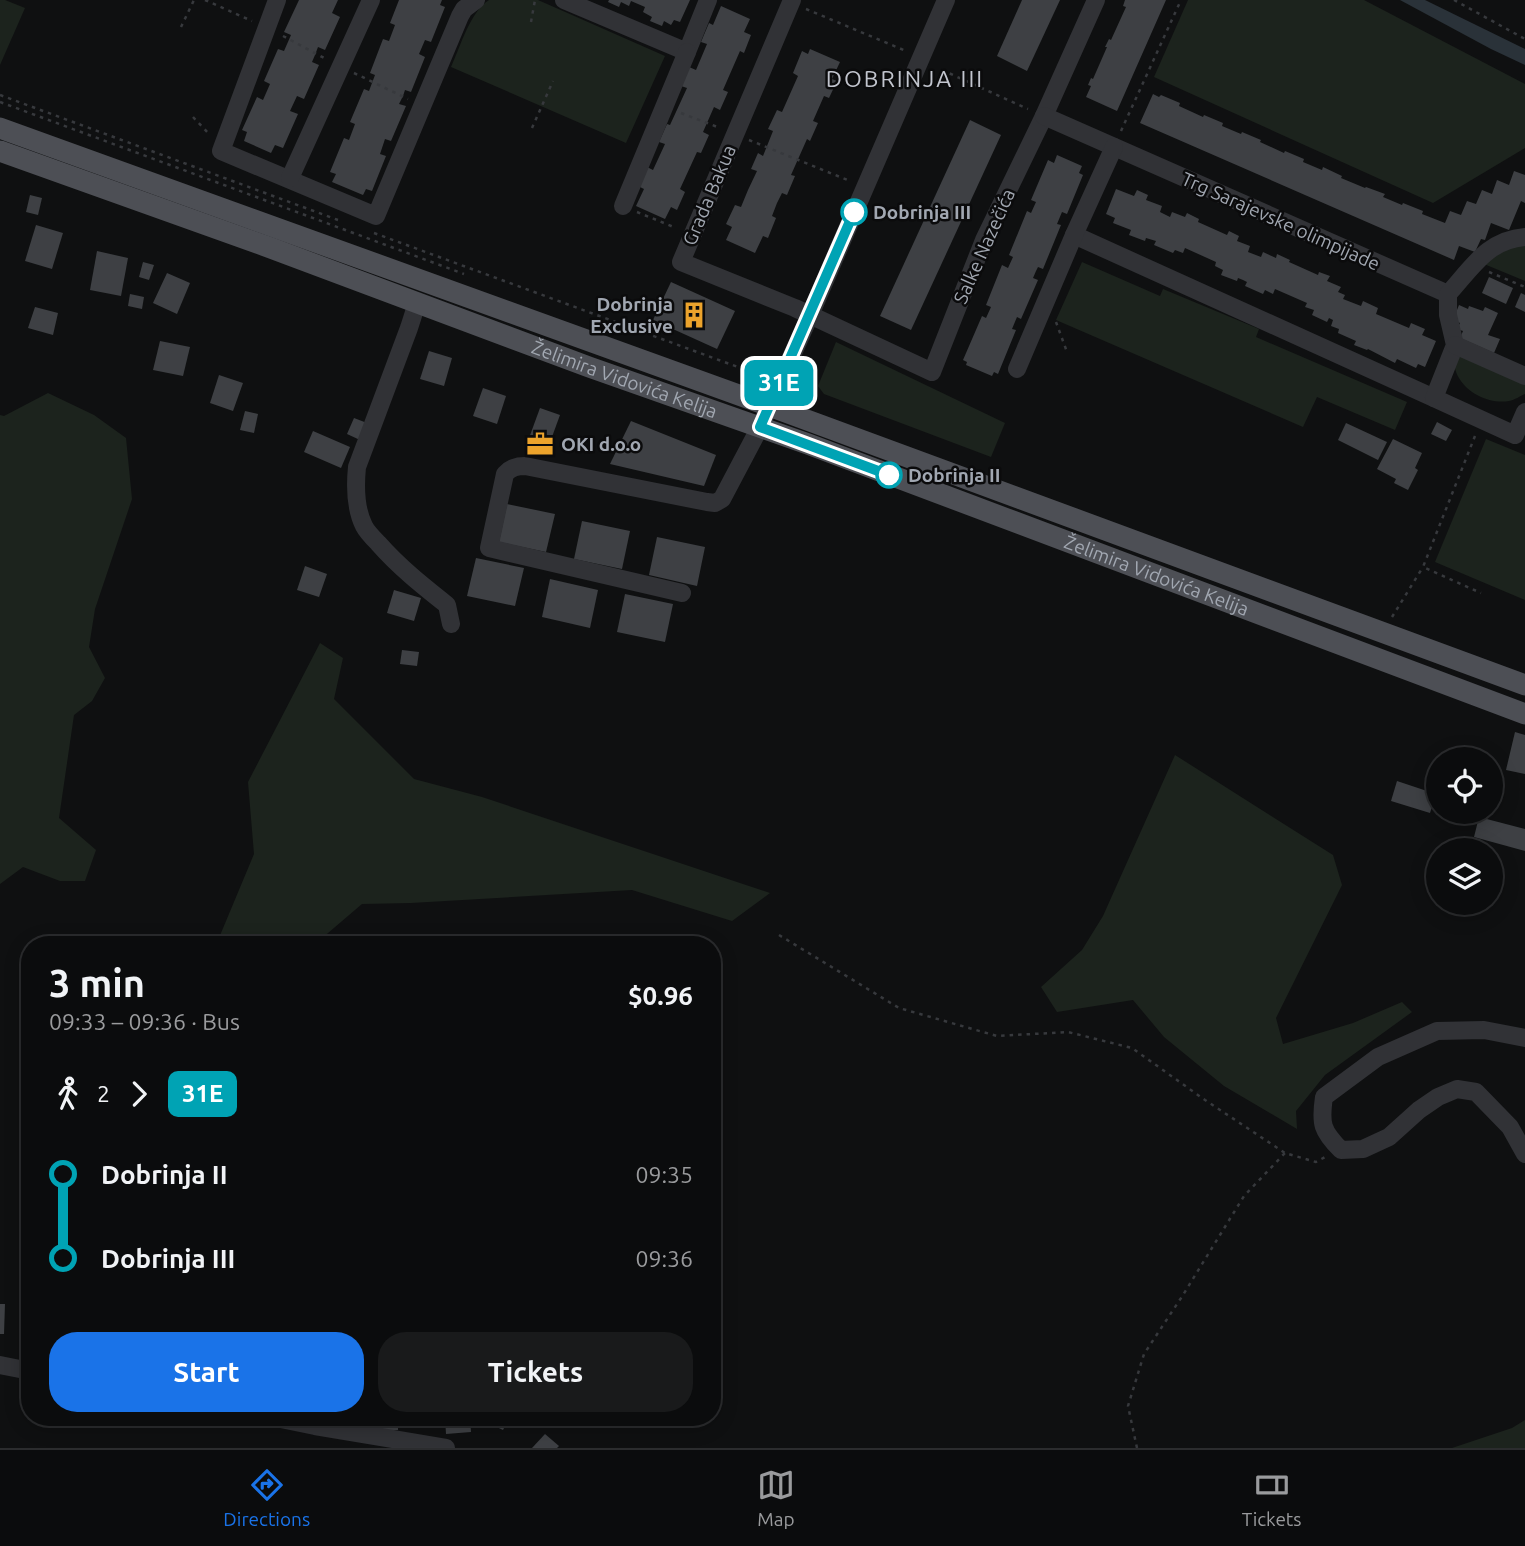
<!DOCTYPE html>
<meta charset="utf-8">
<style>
:root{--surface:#0b0c0d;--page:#191a1b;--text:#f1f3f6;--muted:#9a9b9d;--line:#2b2c2e;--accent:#1a73e8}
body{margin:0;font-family:Ubuntu,sans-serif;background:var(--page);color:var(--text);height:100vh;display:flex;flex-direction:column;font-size:26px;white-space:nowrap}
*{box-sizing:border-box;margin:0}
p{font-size:23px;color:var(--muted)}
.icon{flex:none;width:38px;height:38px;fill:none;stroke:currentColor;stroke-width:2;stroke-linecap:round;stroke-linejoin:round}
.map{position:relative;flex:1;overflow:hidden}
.details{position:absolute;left:21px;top:936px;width:700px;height:490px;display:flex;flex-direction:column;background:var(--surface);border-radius:28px;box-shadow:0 4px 18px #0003,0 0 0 2px var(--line)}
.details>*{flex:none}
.badge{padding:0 14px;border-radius:10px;font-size:24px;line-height:46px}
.controls{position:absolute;left:1426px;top:747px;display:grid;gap:14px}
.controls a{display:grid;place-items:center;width:77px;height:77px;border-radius:50%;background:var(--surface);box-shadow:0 4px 18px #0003,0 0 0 2px var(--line);font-size:35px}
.map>.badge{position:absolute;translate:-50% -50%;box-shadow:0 0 0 4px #fff}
.legs{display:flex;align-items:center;gap:10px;height:77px;padding:0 28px;font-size:23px}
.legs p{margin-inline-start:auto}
.overview{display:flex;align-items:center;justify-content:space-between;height:119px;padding:0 28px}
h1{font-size:38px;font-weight:700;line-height:52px}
.button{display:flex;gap:14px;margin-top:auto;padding:14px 28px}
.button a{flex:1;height:80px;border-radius:28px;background:var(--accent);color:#fff;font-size:28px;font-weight:700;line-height:80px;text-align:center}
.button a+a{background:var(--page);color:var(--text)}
ul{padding:0 28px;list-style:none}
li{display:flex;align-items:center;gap:24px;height:84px;font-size:26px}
li i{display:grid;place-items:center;width:10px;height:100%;margin:0 9px;background:currentColor}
li i::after{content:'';width:18px;height:18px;margin:-9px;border:5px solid;border-radius:50%;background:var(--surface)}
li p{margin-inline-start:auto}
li:first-child i{background:linear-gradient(#0000 50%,currentColor 0)}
li:last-child i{background:linear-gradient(currentColor 50%,#0000 0)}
.tabs{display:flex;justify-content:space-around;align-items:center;height:98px;border-top:2px solid var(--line);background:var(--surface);font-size:19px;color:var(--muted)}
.tabs a{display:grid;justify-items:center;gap:4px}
.tabs .active{color:var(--accent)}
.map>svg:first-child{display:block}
</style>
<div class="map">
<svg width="1525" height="1448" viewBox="0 0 1525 1448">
<rect width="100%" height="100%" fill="#0f1011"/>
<g fill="#1c231d">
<path d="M0 0H5L25 8 0 65Z"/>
<path d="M489 0H538L665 56 626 143 451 67C461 45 470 12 489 0Z"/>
<path d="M1188 0H1364L1525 84V148L1433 203 1154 77Z"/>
<path d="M1525 243V281L1484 264 1494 253Z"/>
<path d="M1082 262 1160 296 1163 289 1259 329 1256 337 1407 402 1395 430 1317 397 1303 427 1056 320Z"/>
<path d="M836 342 1005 423 991 457 824 394 818 386Z"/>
<path d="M1458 352 1525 382V394C1520 396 1515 400 1509 401 1491 404 1469 395 1459 378 1456 374 1455 367 1453 362Z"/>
<path d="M48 393 94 415 126 438 132 499 95 609 89 647 105 678 92 701 74 715 59 818 96 850 85 881H60L23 867 0 884V415L4 416Z"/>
<path d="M1486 439 1525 455V600L1435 562Z"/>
<path d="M320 643 343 658 334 699 414 779 482 797 770 893 732 921 632 890 411 903 362 904 314 945H216L254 854 248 782Z"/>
<path d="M1175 755 1333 855 1342 885 1276 1018 1283 1044 1353 1023 1402 1002 1412 1012 1325 1075 1296 1111 1297 1129 1224 1086 1164 1037 1133 1000 1057 1012 1041 987 1082 950 1103 916Z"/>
<path d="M1525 1420V1448H1452L1512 1428Z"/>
</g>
<path fill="#2a3239" d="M1400 0H1425L1525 49V65L1491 49Z"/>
<g fill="#3e4044">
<path d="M299 0H338L332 13 340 17 325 50 318 47 315 55 312 62 319 65 304 99 297 96 290 111 298 114 283 148 275 145 271 153 244 141 247 132 242 130 257 97 263 100 270 84 264 81 278 49 284 51 291 35 284 32Z"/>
<path d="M399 0H442L440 5 445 7 431 42 425 40 419 54 425 57 411 92 405 90 403 96 399 104 406 106 391 141 385 139 380 154 386 156 372 191 366 189 363 195 332 182 336 174 330 172 344 138 349 140 355 124 350 122 364 89 369 91 375 75 370 73 383 39 389 41 395 25 390 23Z"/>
<path d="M609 0H690L680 22 674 20 671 25 664 21 662 26 650 21 652 17 643 12 645 7 631 1 629 6 621 2 619 7 608 2Z"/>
<path d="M1022 0H1060L1027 71 997 56Z"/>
<path d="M1125 0H1166L1117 111 1086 97 1091 86 1088 85 1091 78 1093 79 1107 47H1105L1109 39 1111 40 1126 7 1123 6Z"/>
<path d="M721 6 750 19 744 32 751 35 744 53 740 51 723 90 728 92 720 110 714 107 703 132 709 135 701 153 697 152 680 189 685 192 677 210 671 207 665 219 636 206 644 189 638 186 647 167 653 170 665 144 659 142 667 124 670 125 687 88 681 86 689 67 696 70 707 44 701 42 709 23 713 25Z"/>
<path d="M810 49 840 62 832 79 837 81 829 98 824 96 813 121 818 123 810 141 807 139 791 175 795 176 787 195 782 193 777 203 772 216 776 218 768 238 763 236 755 253 726 240 732 227 726 224 735 205 741 207 748 190 757 171 751 169 758 153 763 156 773 131 768 129 777 110 782 112 798 76 793 73 802 51 808 54Z"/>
<path d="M1153 94 1159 97 1161 95 1180 103 1179 106 1203 117 1204 115 1223 123 1222 126 1241 134 1242 132 1261 140 1260 142 1284 153 1285 151 1304 159 1303 162 1322 170 1323 167 1342 176 1341 178 1365 188 1366 187 1385 194 1383 197 1402 205 1403 203 1423 211 1422 214 1445 223 1450 211 1461 215 1467 201 1476 204 1482 190 1492 194 1497 180 1509 185 1514 171 1525 175V203L1521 201 1509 230 1491 223 1485 240 1481 239 1475 252 1459 246 1454 260 1140 123Z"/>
<path d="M970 120 1001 135 911 330 880 316Z"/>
<path d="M1057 155 1082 166 1079 173 1083 175 1067 214 1062 212 1057 224 1061 225 1043 269 1038 267 1036 271 1033 278 1038 280 1021 319 1017 317 1012 329 1016 330 998 374 994 372 992 376 966 365 967 362 963 360 982 316 986 318 991 307 986 305 1002 265 1008 268 1013 257 1009 255 1027 211 1031 213 1036 202 1031 200 1048 160 1054 163Z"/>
<path d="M1116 189 1134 196 1137 190 1148 195 1146 200 1162 206 1160 212 1170 217 1172 212 1185 217 1187 213 1199 219 1198 222 1227 235 1229 231 1239 236 1237 241 1250 246 1248 252 1261 257 1263 252 1276 258 1277 254 1290 260 1289 262 1318 275 1319 272 1330 276 1327 281 1341 287 1338 292 1345 295 1343 299 1361 306 1363 301 1378 308 1376 314 1409 328 1411 323 1425 329 1422 335 1436 341 1425 367 1418 364 1416 368 1397 359 1395 363 1368 349 1367 350 1354 345 1356 341 1338 333 1339 329 1331 326 1333 320 1329 318 1327 322 1312 315 1314 310 1305 307 1307 303 1275 289 1273 294 1265 290 1263 294 1245 286 1247 282 1243 280 1238 278 1237 281 1221 275 1223 270 1215 266 1216 262 1185 248 1183 253 1175 250 1173 253 1154 245 1156 241 1146 238 1145 241 1129 235 1131 230 1113 223 1115 218 1106 214Z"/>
<path d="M30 195 42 198 38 215 26 212Z"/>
<path d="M36 225 63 233 52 269 25 261Z"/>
<path d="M97 251 128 258 121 296 90 290Z"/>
<path d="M143 262 154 265 149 280 139 277Z"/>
<path d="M167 273 190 283 177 314 153 303Z"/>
<path d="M1489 277 1513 288 1506 304 1482 293Z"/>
<path d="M671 282 735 311 717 349 653 320Z"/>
<path d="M1521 293 1525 295V312L1515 307Z"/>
<path d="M130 294 144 297 142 309 128 306Z"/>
<path d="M1459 305 1468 309 1469 306 1483 311 1485 307 1498 313 1488 335 1500 339 1494 353 1460 338 1463 331 1457 329 1460 323 1453 320Z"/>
<path d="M35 307 58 313 53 335 28 328Z"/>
<path d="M160 341 190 347 183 376 153 370Z"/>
<path d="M429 351 452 358 444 386 420 379Z"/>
<path d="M219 375 243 383 233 411 210 403Z"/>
<path d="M483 388 506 396 497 424 473 416Z"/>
<path d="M540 408 560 415 545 456 525 449Z"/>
<path d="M245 411 258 414 254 433 240 430Z"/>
<path d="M354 418 367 423 360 440 347 434Z"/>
<path d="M631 421 716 455 704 486 610 464Z"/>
<path d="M1437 422 1452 430 1446 441 1431 434Z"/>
<path d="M1346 423 1387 442 1378 460 1338 440Z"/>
<path d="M313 431 350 447 341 468 304 452Z"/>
<path d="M1393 439 1422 453 1415 468 1418 470 1408 490 1394 483 1396 479 1377 469Z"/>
<path d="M507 504 555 514 546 552 499 542Z"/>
<path d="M582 521 630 531 622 569 574 559Z"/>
<path d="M657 537 705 547 697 586 649 575Z"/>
<path d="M476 558 524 568 515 606 467 596Z"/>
<path d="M305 566 327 574 319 597 297 590Z"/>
<path d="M550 579 598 590 590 628 542 617Z"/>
<path d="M394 590 421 598 414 621 387 613Z"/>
<path d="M625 594 673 604 665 642 617 632Z"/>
<path d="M402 650 419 652 417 666 400 664Z"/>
<path d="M1515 732 1525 735V774L1506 770Z"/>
<path d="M1397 781 1436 794 1430 813 1391 801Z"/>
<path d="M1447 812H1479L1477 821Z"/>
<path d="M1479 817 1525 829V851L1474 837Z"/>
<path d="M0 1304H5L4 1334H0Z"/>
<rect x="382" y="1418" width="16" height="12"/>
<path d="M445 1418H470L471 1432 446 1434Z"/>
<path d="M486 1418H509L503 1430 484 1421Z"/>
<path d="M545 1434 559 1446 557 1448H532Z"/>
</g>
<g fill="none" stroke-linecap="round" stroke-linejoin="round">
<g stroke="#37393d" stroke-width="2.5" stroke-dasharray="3.5 5" stroke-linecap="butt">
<path d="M205 0 252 21"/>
<path d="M1454 0 1525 39"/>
<path d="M806 9 906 51"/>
<path d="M531 22 535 0"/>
<path d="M181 27 194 0"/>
<path d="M283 36 326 59"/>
<path d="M942 70 1028 109"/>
<path d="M354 73 408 99"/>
<path d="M0 95 338 220"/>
<path d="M0 102 464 274"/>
<path d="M681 113 720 128"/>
<path d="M193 117 210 135"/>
<path d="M532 128 553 81"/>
<path d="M1121 131 1181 0"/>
<path d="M749 140 850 181"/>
<path d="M637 212 676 228"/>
<path d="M374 233 765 377"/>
<path d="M1489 272 1525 287"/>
<path d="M1056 322 1067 352"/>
<path d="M1475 436 1423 567 1481 593"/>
<path d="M1392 617 1423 567"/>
<path d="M779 935 899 1008 997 1036 1068 1032 1132 1048 1205 1100 1285 1153 1316 1162 1325 1157"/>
<path d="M1137 1448 1128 1406 1144 1354 1183 1295 1244 1196 1285 1153"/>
</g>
<g stroke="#313236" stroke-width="18">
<path d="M277 0 221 151 376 216 460 16 464 9 476 0"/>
<path d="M564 0 687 52 708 0"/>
<path d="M792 0 681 262 795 308 932 372 984 240 1044 116 1096 0"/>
<path d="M1044 116 1448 294"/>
<path d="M290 178 371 0"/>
<path d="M623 206 687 52"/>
<path d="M1074 235 1434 398"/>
<path d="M1525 237C1487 240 1472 268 1448 294V315L1455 345 1434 398 1515 435 1525 412"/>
<path d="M417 303 409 328 357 467C355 487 355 508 364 526 367 532 373 538 378 543 399 567 423 586 447 605L451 624"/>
<path d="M1455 345 1525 376"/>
<path d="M1017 369 1074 235 1114 147"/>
<path d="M682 593 489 548 505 474C511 468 516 466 525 466L707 502 715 503 722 499 760 427 810 315 946 0"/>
<path d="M1525 1038 1484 1030 1437 1031 1378 1057 1324 1097C1320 1124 1322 1131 1341 1150L1363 1149 1389 1137 1419 1110 1438 1097 1457 1089 1476 1092 1510 1127 1525 1154"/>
<path d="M0 1365 30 1371"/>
<path d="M276 1418 315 1426 446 1448"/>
</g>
<g stroke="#4d4f55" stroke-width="21">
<path d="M0 128 769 406 1525 685"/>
<path id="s1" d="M0 151 271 248 589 367 808 444 1525 714"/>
</g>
</g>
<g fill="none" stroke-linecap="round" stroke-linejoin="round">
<g stroke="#fff" stroke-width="16">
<path id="line-1" d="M854 212 760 427 889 475"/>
</g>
<use href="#line-1" stroke="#00a3b4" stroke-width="10"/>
</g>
<defs>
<g id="building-bare" transform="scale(2.1)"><path d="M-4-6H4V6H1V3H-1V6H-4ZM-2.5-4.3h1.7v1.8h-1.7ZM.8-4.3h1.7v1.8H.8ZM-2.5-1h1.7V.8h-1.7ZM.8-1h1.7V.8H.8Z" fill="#eca32c" stroke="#0b0b0c" stroke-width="2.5" paint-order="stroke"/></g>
<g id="office-bare" transform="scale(2.1)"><path d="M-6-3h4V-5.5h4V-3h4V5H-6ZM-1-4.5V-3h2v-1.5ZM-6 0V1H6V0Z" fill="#eca32c" stroke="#0b0b0c" stroke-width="2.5" paint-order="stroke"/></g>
</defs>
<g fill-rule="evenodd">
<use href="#building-bare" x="694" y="315"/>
<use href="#office-bare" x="540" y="444"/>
</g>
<g fill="#fff" stroke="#00a3b4" stroke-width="3.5">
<circle cx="854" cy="212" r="12"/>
<circle cx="889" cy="475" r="12"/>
</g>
<g text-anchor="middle" stroke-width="5" stroke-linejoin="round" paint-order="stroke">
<g font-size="19" fill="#a1a7b1" stroke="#0b0b0c">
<text transform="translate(709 195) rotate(-67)" y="7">Grada Bakua</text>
<text transform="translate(1281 221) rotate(24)" y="7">Trg Sarajevske olimpijade</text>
<text transform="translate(984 246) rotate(-66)" y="7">Salke Nazečića</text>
<text dy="7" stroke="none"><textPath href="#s1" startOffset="665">Želimira Vidovića Kelija</textPath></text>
<text dy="7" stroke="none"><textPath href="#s1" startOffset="1232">Želimira Vidovića Kelija</textPath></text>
</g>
<g font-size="19" font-weight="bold" fill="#a1a7b1" stroke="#0b0b0c" text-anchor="start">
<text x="873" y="219">Dobrinja III</text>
<text x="908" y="482">Dobrinja II</text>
</g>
<g font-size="19" font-weight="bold" fill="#a1a7b1" stroke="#0b0b0c" text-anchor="end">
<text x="673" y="311">Dobrinja<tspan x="673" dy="22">Exclusive</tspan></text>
<text x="561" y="451" text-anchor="start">OKI d.o.o</text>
</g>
<g font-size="23" letter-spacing="2" fill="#c2c5ce" stroke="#0b0b0c">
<text x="905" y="87">DOBRINJA III</text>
</g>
</g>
</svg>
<div class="controls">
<a><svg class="icon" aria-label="locate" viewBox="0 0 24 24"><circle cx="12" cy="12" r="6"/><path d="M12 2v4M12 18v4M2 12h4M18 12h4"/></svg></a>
<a><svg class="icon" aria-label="layers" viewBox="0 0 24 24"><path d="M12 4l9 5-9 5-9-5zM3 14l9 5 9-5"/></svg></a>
</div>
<b class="badge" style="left:779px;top:383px;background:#00a3b4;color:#fff">31E</b>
<section class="details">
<div class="overview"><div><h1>3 min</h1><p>09:33 – 09:36 · Bus</p></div><b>$0.96</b></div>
<div class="legs"><svg class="icon" aria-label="walk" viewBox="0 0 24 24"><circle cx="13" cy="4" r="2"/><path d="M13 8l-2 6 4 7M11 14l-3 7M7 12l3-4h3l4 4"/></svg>2<svg class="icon" aria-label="forward" viewBox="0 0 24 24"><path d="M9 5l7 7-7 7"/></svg><b class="badge" style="background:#00a3b4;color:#fff">31E</b></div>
<ul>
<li><i style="color:#00a3b4"></i><b>Dobrinja II</b><p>09:35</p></li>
<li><i style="color:#00a3b4"></i><b>Dobrinja III</b><p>09:36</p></li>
</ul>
<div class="button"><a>Start</a><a>Tickets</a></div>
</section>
</div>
<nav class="tabs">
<a class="active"><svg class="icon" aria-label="directions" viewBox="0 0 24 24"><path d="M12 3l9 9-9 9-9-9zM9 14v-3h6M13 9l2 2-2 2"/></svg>Directions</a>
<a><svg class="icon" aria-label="map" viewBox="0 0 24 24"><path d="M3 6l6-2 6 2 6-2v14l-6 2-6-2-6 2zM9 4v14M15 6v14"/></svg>Map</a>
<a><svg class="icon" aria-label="tickets" viewBox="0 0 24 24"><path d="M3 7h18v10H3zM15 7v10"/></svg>Tickets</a>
</nav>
